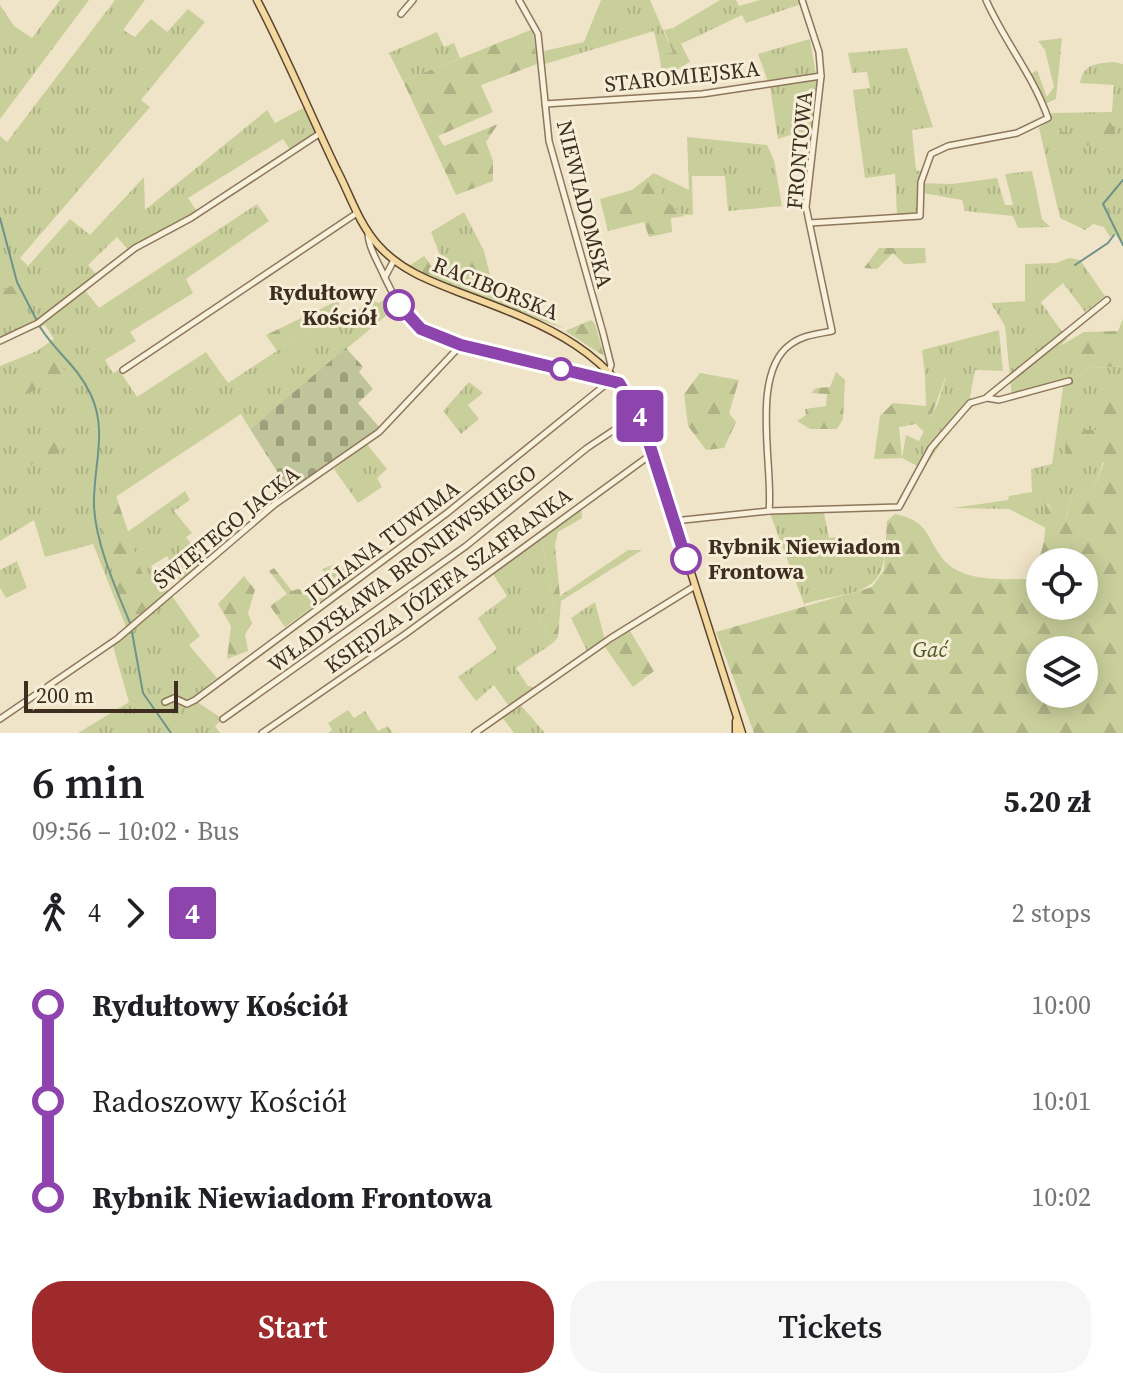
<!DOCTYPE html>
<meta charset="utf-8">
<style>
:root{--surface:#fff;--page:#f6f6f6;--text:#202124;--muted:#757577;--accent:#9e2a2b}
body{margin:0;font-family:"Source Serif 4",serif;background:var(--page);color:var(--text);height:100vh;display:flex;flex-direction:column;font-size:30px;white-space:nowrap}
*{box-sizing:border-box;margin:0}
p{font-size:26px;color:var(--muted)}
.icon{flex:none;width:44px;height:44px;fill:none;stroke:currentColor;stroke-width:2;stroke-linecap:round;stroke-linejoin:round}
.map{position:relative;height:733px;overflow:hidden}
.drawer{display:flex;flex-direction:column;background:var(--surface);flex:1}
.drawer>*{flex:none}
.badge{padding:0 16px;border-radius:6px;font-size:28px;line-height:52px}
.buttons{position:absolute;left:1026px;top:548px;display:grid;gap:16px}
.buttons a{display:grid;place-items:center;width:72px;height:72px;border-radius:50%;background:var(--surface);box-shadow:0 4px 20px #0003;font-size:40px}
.scale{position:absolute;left:24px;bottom:20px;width:154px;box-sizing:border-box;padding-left:8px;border:4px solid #3d2e20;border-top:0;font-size:22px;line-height:28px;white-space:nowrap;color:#3d2e20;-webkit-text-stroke:6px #f7eed8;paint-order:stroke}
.map>.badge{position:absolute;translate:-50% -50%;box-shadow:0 0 0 4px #fff}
.legs{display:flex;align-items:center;gap:12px;height:88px;padding:0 32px;font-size:26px}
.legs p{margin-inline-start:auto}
.summary{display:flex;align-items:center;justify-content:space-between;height:136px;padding:0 32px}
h1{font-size:44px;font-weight:600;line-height:60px}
.cta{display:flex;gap:16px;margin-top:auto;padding:16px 32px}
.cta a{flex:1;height:92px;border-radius:32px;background:var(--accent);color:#fff;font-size:32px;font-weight:600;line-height:92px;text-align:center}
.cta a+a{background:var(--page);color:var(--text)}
ul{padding:0 32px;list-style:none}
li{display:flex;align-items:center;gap:28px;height:96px;font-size:30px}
li i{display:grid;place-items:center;width:12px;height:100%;margin:0 10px;background:currentColor}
li i::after{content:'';width:20px;height:20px;margin:-10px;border:6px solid;border-radius:50%;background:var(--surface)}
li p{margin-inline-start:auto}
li:first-child i{background:linear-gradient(#0000 50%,currentColor 0)}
li:last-child i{background:linear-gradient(currentColor 50%,#0000 0)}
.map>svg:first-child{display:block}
</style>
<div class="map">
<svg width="1123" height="733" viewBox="0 0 1123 733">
<defs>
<pattern id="grass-tufts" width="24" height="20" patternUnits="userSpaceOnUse" patternTransform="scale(2)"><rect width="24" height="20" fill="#c9cf9b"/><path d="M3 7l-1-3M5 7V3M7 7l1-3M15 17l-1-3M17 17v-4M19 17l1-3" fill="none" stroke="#aeb285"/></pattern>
<pattern id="forest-firs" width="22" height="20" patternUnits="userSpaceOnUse" patternTransform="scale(2)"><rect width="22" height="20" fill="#c9cf9b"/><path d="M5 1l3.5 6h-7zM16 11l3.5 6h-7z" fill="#aeb285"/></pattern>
<pattern id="cemetery-stones" width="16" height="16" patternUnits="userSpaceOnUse" patternTransform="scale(2)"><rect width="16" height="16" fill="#bfc49a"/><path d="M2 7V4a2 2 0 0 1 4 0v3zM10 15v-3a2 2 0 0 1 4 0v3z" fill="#9ca07d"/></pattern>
</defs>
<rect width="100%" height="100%" fill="#f0e4c8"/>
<g fill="url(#grass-tufts)">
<path d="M60 0H89L0 119V5L14 26 32 38Z"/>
<path d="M115 0H145L123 30 135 37 151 19 167 32 188 9 205 22 141 100 150 107 20 258 28 266 70 219 90 235 144 177 145 210 267 110 275 123 307 106 319 134 292 153 283 139 188 198 198 213 130 252 117 237 88 265 98 276 84 289 99 308 257 204 269 221 186 279 193 293 130 332 136 341 105 360 113 373 119 370 137 397 206 352 228 383 339 310 346 319 370 300 379 303 393 294 399 305 250 429 241 414 114 498 126 533 185 491 190 500 174 511 192 533 186 537 195 549 199 546 208 558 181 582 167 556 151 566 200 636 189 645 217 678 191 698 223 719 215 726 220 733H78L129 702 112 643 126 627 93 544 45 557 34 520 0 541V366L37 351 54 339 45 325 0 344V136L7 142Z"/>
<path d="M601 0H650L673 53 659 54 654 31 545 64 544 51 584 42Z"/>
<path d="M720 0H736L739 6 760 0H800L801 4 746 23 742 15 681 44 673 28Z"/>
<path d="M437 32 444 47 454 43 460 58 403 81 389 53Z"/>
<path d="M810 39 818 88 812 135 793 134 778 139 770 87 758 54Z"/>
<path d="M907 48 933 127 912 130 916 171 922 170 917 212 897 215 895 174 865 178 853 90 870 88 867 72 852 73 848 53Z"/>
<path d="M1113 62 1123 64V245L1115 234 1110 237 1104 227 1093 224 1085 230 1060 218 1039 128 1051 119V113L1112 112 1114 85 1080 83C1084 63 1096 64 1113 62Z"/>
<path d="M687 137 767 145 774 160 782 206 728 211 725 176H692L693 215 679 214 662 198 654 173 689 190Z"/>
<path d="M1032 171 1042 219 1050 227 1018 228 1013 216 965 211 962 200 923 193 922 183 952 184 997 178 1005 205H1013L1005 174Z"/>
<path d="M464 212 484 251 446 271 431 232Z"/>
<path d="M1069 258 1080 260 1105 296 1085 312 1063 283 1041 302 1067 339 1060 346 1073 367 1074 374 1078 376 1090 368 1123 366V408L1094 487 1071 498 1065 522 1048 504 1043 505 1049 518 1046 528 1009 509 953 508 1008 500 1009 496 1032 492 1031 469 1052 464 1063 388 1060 383 1012 398 1005 326 991 303 1025 301V264L1056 263Z"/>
<path d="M999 330 1003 371 975 370 970 397 973 407 961 415 923 469 902 458 906 435 919 441 938 403 946 377 925 375 922 350Z"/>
<path d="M469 382 483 393 468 405 479 419 461 434 443 411Z"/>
<path d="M367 444 387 469 377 478 382 487 358 503 334 469Z"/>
<path d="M769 511 824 513 829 538 838 537 840 557 885 547C885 599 845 591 804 604Z"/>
<path d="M542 537 554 607 539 617 553 643 516 668 528 686 534 687 508 705 494 685 476 701 458 677 497 649 478 618 507 596 493 574Z"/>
<path d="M17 561 27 588 6 598 0 588V570Z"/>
<path d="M595 602 605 640 587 651 571 618Z"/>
<path d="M519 703 544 732V733H514L502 717Z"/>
<path d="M348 710 354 718 365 711 378 731 388 726 393 733H328L332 730 328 723Z"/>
</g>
<g fill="url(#forest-firs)" fill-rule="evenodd">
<path d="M673 28 690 62 668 75 662 74 659 54 673 53 664 30Z"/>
<path d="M533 29 537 64 481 85 493 112 438 136 444 146 498 124 486 142 493 161V181L456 195 403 81Z"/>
<path d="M1062 38 1056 99 1045 104 1031 74 1037 70 1047 97 1054 87 1045 50 1038 41Z"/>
<path d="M1113 112V137L1085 146 1077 140 1065 143 1049 132 1060 131 1077 136 1089 114Z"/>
<path d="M654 173 662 198 685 216 671 218 672 232 649 237 644 222 608 231 600 199 632 190Z"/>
<path d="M879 248H925L926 263 904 264 893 253 877 269 864 268Z"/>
<path d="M484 251 495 294 565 329 438 282 409 266 424 256 435 270 442 272Z"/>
<path d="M14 281 29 310 0 322V291L12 286Z"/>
<path d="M339 300V310L277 351 266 335Z"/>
<path d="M1123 319V366L1090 368 1078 376 1073 374V367L1060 352V346L1084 332 1118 331Z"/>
<path d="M591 320 595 324 604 356 565 331Z"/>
<path d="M57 359 66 373 63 376 0 407V388Z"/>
<path d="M836 372 845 380 843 419 837 429H810L797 421 806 415 805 409 826 406 827 394 811 393 816 388 830 387Z"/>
<path d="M700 373 739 380 729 413 736 422 724 448 706 450 688 426 684 394Z"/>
<path d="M925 375 946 376 925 433 916 424 899 427 902 458 874 459 880 416 893 403 926 406Z"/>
<path d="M1123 390V733H754L716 632 872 587 884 570 887 521 895 514C927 521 925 533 940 555 958 583 1002 579 1029 579 1046 549 1047 531 1044 502L1066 520 1071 498 1094 487 1104 463H1067L1065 436 1075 430H1096L1101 422 1089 416 1098 391ZM1040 562H1084V606H1040ZM1040 650H1084V694H1040Z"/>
<path d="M65 437 59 452 0 479V471L39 451 42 444Z"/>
<path d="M112 484 152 602 133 622 117 591 97 509Z"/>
<path d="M581 507 582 518 558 532 555 545 560 596 628 550H642L561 601 558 637 553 643 539 617 554 607 542 537Z"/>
<path d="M338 563 353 579 285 627 270 606 287 594 269 571 274 568 292 591 298 589 312 594 331 582 322 569Z"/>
<path d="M244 576 255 590 248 613 252 623 245 634 248 651 227 659 231 626 218 604Z"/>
<path d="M630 631 654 671 633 687 605 647Z"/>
</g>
<path fill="url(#cemetery-stones)" d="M346 348 363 367 359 372 373 389 358 403 381 429 291 493 250 429Z"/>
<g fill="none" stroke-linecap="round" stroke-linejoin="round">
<g stroke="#6f938a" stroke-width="2">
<path d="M1123 180 1103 204 1123 245"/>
<path d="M0 218 17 282 36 319"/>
<path d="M1075 265 1108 243 1114 235"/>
<path d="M40 327C57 354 77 365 91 395 108 432 93 467 94 505 95 542 116 589 130 623"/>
<path d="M132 632 143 693 171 733"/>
</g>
<g stroke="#8d765c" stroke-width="8">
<g id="minor">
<path d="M519 0 538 34 549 141 603 333 611 365 609 371"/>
<path d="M401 14 413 0"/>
<path d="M545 104 702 94 821 76"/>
<path d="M810 223 920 216 921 182 931 154 948 146 1017 133 1048 118C1033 75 1004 41 986 0"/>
<path d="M368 232C368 248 379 263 385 278 394 296 403 316 420 328 457 355 562 367 610 381"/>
<path d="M385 277 394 260"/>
<path d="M0 341 38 323 135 248 191 218 319 134"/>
<path d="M123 370 357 213"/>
<path d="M987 397 1107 300"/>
<path d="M769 511C774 469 749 373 791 344 803 335 818 334 832 331L806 207 821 76 819 52 802 0"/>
<path d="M674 521 769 511 899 507 931 448 970 403 987 398 999 400 1069 381"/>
<path d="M165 702 174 698 187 704 195 700 447 513 610 381"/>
<path d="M0 719 117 639 274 505 379 432 461 345"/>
<path d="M223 719 466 546 587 448 638 414"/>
<path d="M262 733 404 635 653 453"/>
<path d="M475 733 611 638 695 586"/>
</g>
</g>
<g stroke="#5b4430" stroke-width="9">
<g id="major">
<path d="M257 0C286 55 310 114 337 170 350 195 359 224 378 245 400 270 430 281 461 293 538 322 617 349 647 434L742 733"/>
<path d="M736 733V721"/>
</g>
</g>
<use href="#minor" stroke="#faf1dc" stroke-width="5"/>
<use href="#major" stroke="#f3d9a0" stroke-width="6"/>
</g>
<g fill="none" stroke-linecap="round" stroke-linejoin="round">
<g stroke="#fff" stroke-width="18">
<path id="line-1" d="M399 305 421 329 461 345 619 383 643 424 686 559"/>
</g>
<use href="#line-1" stroke="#8e44ad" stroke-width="12"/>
</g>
<g fill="#fff" stroke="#8e44ad" stroke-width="4">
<circle cx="399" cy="305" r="14"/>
<circle cx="561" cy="369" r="10"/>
<circle cx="686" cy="559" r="14"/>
</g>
<g text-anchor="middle" stroke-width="6" stroke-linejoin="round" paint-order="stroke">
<g font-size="22" fill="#3d2e20" stroke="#f7eed8">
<text transform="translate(682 76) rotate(-6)" y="8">STAROMIEJSKA</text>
<text transform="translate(799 150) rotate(-85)" y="8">FRONTOWA</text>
<text transform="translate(585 204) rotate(76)" y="8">NIEWIADOMSKA</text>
<text transform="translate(496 288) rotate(22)" y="8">RACIBORSKA</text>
<text transform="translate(226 527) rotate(-39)" y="8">ŚWIĘTEGO JACKA</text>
<text transform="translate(382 541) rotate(-37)" y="8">JULIANA TUWIMA</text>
<text transform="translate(402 568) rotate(-37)" y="8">WŁADYSŁAWA BRONIEWSKIEGO</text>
<text transform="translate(448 580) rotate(-36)" y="8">KSIĘDZA JÓZEFA SZAFRANKA</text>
</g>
<g font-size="22" font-weight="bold" fill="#3d2e20" stroke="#f7eed8" text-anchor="end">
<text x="377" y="300">Rydułtowy<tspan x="377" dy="25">Kościół</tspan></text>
<text x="708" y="554" text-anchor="start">Rybnik Niewiadom<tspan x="708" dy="25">Frontowa</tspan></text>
</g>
<g font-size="22" font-style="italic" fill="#4d5a26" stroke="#f7eed8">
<text x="930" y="657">Gać</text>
</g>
</g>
</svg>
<div class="buttons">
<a><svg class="icon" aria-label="locate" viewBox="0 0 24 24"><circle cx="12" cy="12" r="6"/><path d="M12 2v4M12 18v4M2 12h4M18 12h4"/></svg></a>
<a><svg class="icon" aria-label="layers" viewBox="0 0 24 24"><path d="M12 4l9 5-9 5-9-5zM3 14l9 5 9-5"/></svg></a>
</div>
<div class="scale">200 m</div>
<b class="badge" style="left:640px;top:416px;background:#8e44ad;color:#fff">4</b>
</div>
<section class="drawer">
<div class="summary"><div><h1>6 min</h1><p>09:56 – 10:02 · Bus</p></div><b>5.20 zł</b></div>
<div class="legs"><svg class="icon" aria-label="walk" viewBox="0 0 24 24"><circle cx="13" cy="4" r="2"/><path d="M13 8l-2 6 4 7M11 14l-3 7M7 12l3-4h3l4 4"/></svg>4<svg class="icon" aria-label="forward" viewBox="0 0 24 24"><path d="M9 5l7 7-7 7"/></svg><b class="badge" style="background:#8e44ad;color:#fff">4</b><p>2 stops</p></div>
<ul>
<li><i style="color:#8e44ad"></i><b>Rydułtowy Kościół</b><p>10:00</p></li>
<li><i style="color:#8e44ad"></i><span>Radoszowy Kościół</span><p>10:01</p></li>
<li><i style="color:#8e44ad"></i><b>Rybnik Niewiadom Frontowa</b><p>10:02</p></li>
</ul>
<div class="cta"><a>Start</a><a>Tickets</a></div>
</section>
